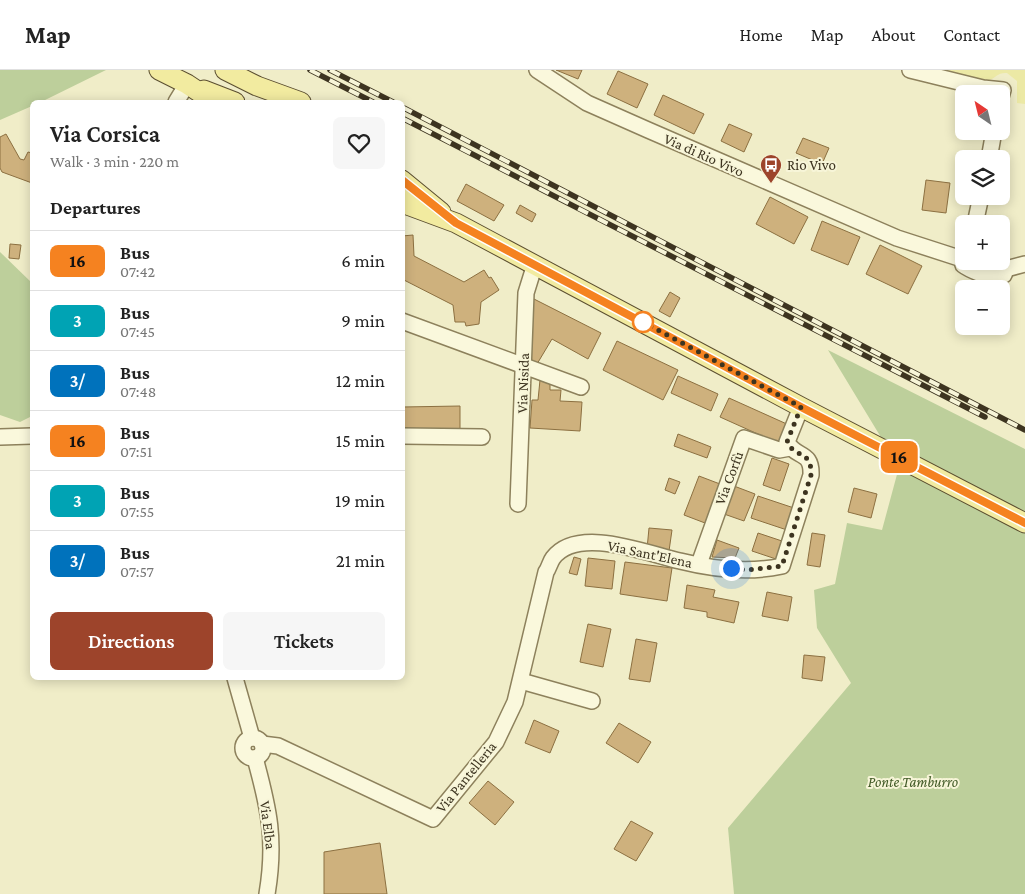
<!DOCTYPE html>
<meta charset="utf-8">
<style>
:root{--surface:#fff;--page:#f6f6f6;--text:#222;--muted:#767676;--line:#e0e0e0;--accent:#9d442b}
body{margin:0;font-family:"Crimson Pro",serif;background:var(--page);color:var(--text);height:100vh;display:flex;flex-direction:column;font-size:19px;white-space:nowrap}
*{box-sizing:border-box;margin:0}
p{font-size:16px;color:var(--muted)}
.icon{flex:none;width:28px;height:28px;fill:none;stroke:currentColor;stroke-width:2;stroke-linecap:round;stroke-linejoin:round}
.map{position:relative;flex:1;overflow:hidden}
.drawer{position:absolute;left:30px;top:30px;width:375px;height:580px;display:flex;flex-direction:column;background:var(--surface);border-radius:8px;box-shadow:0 2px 12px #0003}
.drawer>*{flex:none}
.badge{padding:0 10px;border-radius:8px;font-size:18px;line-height:32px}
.needle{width:32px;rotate:325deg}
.controls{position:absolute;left:955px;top:15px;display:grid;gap:10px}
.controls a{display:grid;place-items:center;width:55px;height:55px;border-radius:8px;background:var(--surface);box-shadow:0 2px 12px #0003;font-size:25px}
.you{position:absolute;width:25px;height:25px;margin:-12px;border:4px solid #fff;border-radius:50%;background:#1a73e8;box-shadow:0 0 0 8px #1a73e833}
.map>.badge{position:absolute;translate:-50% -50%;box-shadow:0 0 0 2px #fff}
h2{padding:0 20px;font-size:19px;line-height:45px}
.round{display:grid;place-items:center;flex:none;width:52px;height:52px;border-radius:8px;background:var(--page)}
.head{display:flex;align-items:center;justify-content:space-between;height:85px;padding:0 20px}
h1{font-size:24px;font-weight:600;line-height:38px}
.button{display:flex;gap:10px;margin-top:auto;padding:10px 20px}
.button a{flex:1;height:58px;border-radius:8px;background:var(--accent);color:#fff;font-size:20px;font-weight:600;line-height:58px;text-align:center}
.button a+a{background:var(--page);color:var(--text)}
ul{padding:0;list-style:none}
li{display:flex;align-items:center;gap:15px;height:60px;padding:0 20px;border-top:1px solid var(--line)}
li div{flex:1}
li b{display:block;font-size:19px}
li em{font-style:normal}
li .badge{min-width:55px;font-weight:700;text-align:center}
header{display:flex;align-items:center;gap:30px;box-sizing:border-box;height:70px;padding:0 25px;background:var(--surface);border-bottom:1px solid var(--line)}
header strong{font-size:24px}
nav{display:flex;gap:28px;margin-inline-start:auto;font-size:18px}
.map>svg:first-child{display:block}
</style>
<header>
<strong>Map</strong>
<nav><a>Home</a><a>Map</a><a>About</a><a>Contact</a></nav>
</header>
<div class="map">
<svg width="1025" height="824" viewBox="0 0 1025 824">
<rect width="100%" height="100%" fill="#f0edc8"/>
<g fill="#bdcf9b">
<path d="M0 0H106L41 32H32V36L0 50Z"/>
<path d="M0 182 32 213V346L20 352 0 345Z"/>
<path d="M828 280 1025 379V824H734L728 758 851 613 817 558 814 520 835 514 847 453 882 460 899 397Z"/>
</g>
<path fill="#ece9a5" d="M934 0H1025V34L1017 33V11L1007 3C998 2 996 8 989 10 973 16 950 4 934 0Z"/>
<g fill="#ceb17d" stroke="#8c7041">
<path d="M556 0H582L578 9Z"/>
<path d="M618 1 648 14 637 38 607 24Z"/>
<path d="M663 25 704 44 694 64 654 45Z"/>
<path d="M729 54 752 64 744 82 721 71Z"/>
<path d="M6 64 20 89 24 90 28 82 32 83V113L2 102 0 98V67Z"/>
<path d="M803 68 829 78 822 94 796 83Z"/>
<path d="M926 110 950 113 946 143 922 140Z"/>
<path d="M466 114 504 135 494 151 457 131Z"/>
<path d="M770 127 808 147 794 174 756 154Z"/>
<path d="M520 135 536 144 532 152 516 143Z"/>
<path d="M822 151 860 167 848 195 811 180Z"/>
<path d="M413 165 414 186 464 212 484 200 489 208 491 207 499 220 481 232 479 254 466 256 465 252H455L453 235 402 209V166Z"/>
<path d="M10 174 21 175 19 189 9 188Z"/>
<path d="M880 175 922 196 908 224 866 204Z"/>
<path d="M670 222 680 228 670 247 659 241Z"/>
<path d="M534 229 601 263 588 289 552 269 537 294 528 290V245Z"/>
<path d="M617 271 678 300 663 330 603 300Z"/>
<path d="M678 306 718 324 711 341 671 323Z"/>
<path d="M540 310 550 311V320H561L560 331 582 332 580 361 530 358 532 330H538Z"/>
<path d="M729 328 789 355 780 374 720 347Z"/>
<path d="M460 336V360L402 361V337Z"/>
<path d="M678 364 711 377 707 388 674 376Z"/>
<path d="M772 388 789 394 780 421 763 415Z"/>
<path d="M699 406 720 414 705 453 684 445Z"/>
<path d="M669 408 680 412 675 424 665 420Z"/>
<path d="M734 416 755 424 744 451 724 444Z"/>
<path d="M854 418 877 424 871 448 848 442Z"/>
<path d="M758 426 794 438 787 460 751 448Z"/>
<path d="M649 458 672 460 669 481 647 479Z"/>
<path d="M758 463 782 471 776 489 752 481Z"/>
<path d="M812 463 825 465 820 497 807 495Z"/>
<path d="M717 470 739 478 735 488 712 487Z"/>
<path d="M574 487 581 489 577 505 569 503Z"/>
<path d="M588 488 615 491 612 519 585 516Z"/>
<path d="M625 492 672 498 667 531 620 524Z"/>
<path d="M687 515 715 520 713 527 739 532 734 553 707 547V542L684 538Z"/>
<path d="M767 522 792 527 788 551 762 546Z"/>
<path d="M588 554 611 559 603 597 580 592Z"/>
<path d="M636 569 657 573 650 612 629 609Z"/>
<path d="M804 585 825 587 822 611 802 608Z"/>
<path d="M534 650 559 661 550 683 525 673Z"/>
<path d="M619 653 651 672 638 693 606 673Z"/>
<path d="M488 711 514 732 495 755 469 733Z"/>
<path d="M631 751 653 763 636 791 614 779Z"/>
<path d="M380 773 387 824H324V782Z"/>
</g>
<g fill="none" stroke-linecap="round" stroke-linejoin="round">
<g stroke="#8d815c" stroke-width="18">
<g id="minor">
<path d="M537 0 587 33 648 60 897 168 962 189"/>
<path d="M910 0 983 18 1003 20 1001 27"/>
<path d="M176 32 187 14"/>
<path d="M989 89 994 61"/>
<path d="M975 154 981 126"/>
<path d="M962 189 963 195C972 202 984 204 995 210L1004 205 1006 199 985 191"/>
<path d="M1006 199 1025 194"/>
<path d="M402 251 581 317"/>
<path d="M402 366 482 367"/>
<path d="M0 367 32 366"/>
<path d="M518 434 526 223 535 194"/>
<path d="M699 494 744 368 779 380 790 378"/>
<path d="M235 608 252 668"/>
<path d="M521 611 592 631"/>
<circle cx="253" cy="678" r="10"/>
<path d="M262 674 278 676 433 749 496 672 515 632 546 502C549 498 550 492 553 488 578 455 648 484 680 491 712 499 750 503 782 496L811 405C812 380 796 389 787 372L801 337"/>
<path d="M255 688C269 739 276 770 267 824"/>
</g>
</g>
<g stroke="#5b4e30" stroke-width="21">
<g id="major">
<path d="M159 0 187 14 214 32"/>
<path d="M225 0 257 16 301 32"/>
<path d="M204 20 235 32"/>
<path d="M402 110 441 142"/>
<path d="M402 133 456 153 801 337 1025 453"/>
</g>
</g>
<use href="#minor" stroke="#faf8dc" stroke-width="15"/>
<use href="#major" stroke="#f2eba0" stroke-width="19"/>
<g stroke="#3d3420" stroke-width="5.5">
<g id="rail">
<path d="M310 0 373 32"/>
<path d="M330 0 393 32"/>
<path d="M402 37 1025 360"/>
<path d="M402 48 985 347"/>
</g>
</g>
<use href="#rail" stroke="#f7f5d8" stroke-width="4" stroke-dasharray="11" stroke-linecap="butt"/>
</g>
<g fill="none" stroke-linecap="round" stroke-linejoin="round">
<g stroke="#fff" stroke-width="11">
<path id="line" d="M402 110 456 153 801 337 1025 453"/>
</g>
<use href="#line" stroke="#f58220" stroke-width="8"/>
<path stroke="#3d3420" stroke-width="5" stroke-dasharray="0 9" d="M643 252 801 337 787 372C796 389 812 380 811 405L782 496 747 500 731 498"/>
</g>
<defs>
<g id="bus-pin" transform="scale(1.125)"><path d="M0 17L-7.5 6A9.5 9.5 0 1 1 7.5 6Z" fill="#9d442b" stroke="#f7f5d8"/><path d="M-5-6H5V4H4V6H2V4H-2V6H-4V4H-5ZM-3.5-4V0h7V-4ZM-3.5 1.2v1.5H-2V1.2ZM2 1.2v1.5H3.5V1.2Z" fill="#fff"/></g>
</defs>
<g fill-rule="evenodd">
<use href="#bus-pin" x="771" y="95"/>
</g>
<circle fill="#fff" stroke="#f58220" stroke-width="2.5" cx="643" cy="252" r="10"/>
<g text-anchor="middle" stroke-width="4" stroke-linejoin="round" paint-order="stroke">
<g font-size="15" fill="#3d3420" stroke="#f7f5d8">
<text transform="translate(704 85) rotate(24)" y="5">Via di Rio Vivo</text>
<text transform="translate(523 313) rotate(-88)" y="5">Via Nisida</text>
<text transform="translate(729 408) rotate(-69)" y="5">Via Corfù</text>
<text transform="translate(650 484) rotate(12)" y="5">Via Sant'Elena</text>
<text transform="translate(466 707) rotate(-51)" y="5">Via Pantelleria</text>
<text transform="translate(268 755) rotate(83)" y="5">Via Elba</text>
</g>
<g font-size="15" fill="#3d3420" stroke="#f7f5d8" text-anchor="start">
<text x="787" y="100">Rio Vivo</text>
</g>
<g font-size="15" font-style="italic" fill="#415a26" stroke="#f7f5d8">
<text x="913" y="717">Ponte Tamburro</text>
</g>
</g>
</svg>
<div class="controls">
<a><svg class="needle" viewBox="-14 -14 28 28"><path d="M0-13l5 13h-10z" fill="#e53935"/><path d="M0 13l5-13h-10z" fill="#767676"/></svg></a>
<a><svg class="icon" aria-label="layers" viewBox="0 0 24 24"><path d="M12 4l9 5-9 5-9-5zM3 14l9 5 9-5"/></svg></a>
<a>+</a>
<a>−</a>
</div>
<div class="you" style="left:731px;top:498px"></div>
<b class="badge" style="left:899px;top:387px;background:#f58220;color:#111">16</b>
<section class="drawer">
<div class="head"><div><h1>Via Corsica</h1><p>Walk · 3 min · 220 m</p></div><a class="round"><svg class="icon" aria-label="heart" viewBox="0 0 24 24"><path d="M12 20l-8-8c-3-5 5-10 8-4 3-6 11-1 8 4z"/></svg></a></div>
<h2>Departures</h2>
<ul>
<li><span class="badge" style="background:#f58220;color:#111">16</span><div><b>Bus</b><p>07:42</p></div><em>6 min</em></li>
<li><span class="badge" style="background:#00a3b4;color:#fff">3</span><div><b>Bus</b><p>07:45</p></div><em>9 min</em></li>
<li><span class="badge" style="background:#0072bc;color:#fff">3/</span><div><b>Bus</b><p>07:48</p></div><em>12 min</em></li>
<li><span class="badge" style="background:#f58220;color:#111">16</span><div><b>Bus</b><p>07:51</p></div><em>15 min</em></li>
<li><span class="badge" style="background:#00a3b4;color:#fff">3</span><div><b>Bus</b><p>07:55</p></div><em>19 min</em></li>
<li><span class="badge" style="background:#0072bc;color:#fff">3/</span><div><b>Bus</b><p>07:57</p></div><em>21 min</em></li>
</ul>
<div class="button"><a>Directions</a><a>Tickets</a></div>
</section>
</div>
